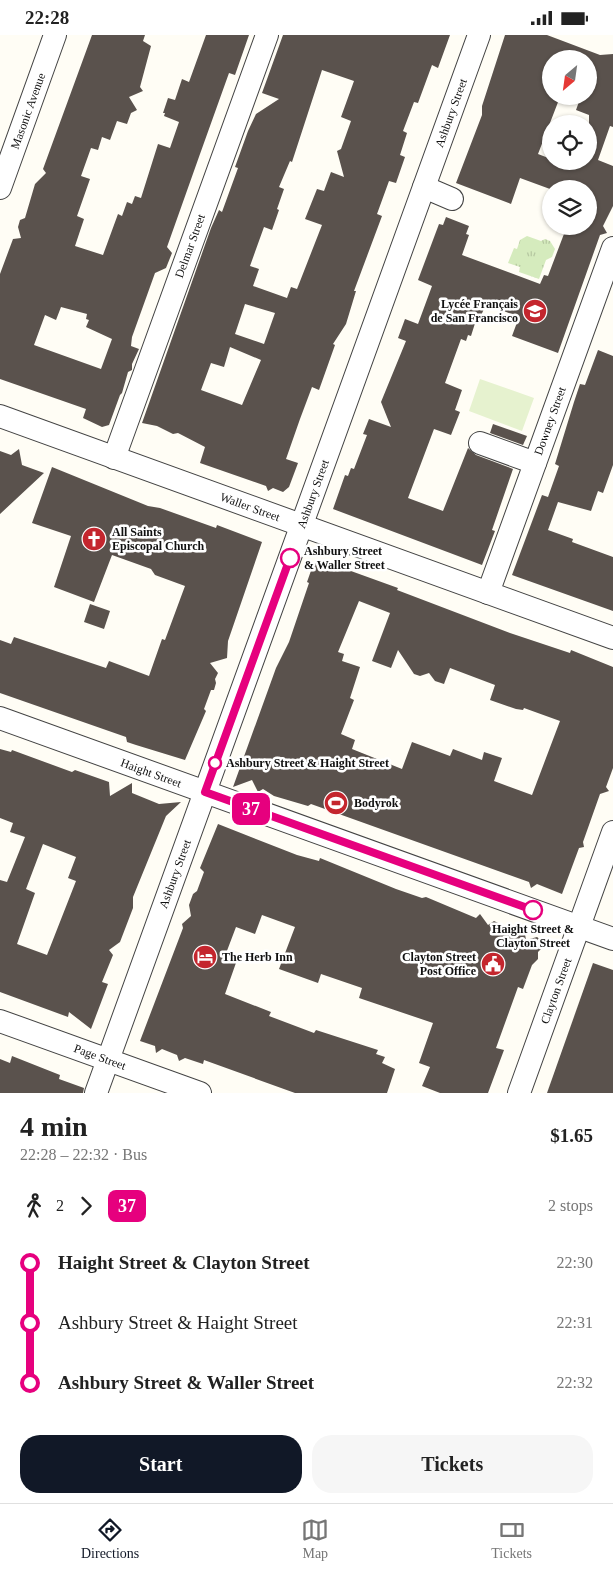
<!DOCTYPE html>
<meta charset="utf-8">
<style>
:root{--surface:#fff;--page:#f6f6f6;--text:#222;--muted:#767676;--line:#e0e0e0;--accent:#111827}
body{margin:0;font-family:Georgia,serif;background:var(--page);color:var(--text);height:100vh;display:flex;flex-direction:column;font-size:19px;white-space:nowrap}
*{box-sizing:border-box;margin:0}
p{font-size:16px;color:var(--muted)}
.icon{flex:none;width:28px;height:28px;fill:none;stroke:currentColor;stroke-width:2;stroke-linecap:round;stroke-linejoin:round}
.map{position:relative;height:1058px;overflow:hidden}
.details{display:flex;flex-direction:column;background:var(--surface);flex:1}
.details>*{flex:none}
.badge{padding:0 10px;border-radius:8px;font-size:18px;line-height:32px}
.needle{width:32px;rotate:209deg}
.controls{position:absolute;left:542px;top:15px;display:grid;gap:10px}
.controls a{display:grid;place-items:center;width:55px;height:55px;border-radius:50%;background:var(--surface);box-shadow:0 1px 4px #0004;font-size:25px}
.map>.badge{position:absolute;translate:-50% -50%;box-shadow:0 0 0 2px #fff}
.legs{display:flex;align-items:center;gap:8px;height:55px;padding:0 20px;font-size:16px}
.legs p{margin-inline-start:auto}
.summary{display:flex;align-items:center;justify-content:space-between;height:85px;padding:0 20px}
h1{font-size:28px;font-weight:700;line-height:38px}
.primary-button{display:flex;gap:10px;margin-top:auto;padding:10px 20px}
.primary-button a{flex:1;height:58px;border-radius:20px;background:var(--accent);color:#fff;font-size:20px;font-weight:700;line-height:58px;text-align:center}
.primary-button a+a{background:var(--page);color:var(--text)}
ul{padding:0 20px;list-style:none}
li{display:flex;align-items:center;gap:18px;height:60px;font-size:19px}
li i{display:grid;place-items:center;width:8px;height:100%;margin:0 6px;background:currentColor}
li i::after{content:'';width:12px;height:12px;margin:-6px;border:4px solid;border-radius:50%;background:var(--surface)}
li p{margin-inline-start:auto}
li:first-child i{background:linear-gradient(#0000 50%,currentColor 0)}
li:last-child i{background:linear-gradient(currentColor 50%,#0000 0)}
.status{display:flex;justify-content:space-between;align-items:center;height:35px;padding:0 25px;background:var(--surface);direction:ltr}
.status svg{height:14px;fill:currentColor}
.menu{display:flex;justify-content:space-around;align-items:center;height:70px;border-top:1px solid var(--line);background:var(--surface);font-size:14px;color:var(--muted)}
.menu a{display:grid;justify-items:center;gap:2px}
.menu .current{color:var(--accent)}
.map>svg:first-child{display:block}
</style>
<div class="status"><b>22:28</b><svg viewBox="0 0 49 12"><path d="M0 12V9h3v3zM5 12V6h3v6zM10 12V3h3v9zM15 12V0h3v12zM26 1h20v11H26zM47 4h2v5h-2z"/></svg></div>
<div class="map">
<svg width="613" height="1058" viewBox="0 0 613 1058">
<defs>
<pattern id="park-tufts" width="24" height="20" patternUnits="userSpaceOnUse" patternTransform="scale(1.25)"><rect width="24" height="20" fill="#d5ebbd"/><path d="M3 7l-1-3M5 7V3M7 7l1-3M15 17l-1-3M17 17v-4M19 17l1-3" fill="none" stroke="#b6c8a1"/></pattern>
</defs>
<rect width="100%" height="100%" fill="#fffdf5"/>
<path fill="url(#park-tufts)" d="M527 201 541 206 545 204 550 206 555 214 552 222 546 225 539 244 519 237 520 232 508 228 514 213 517 214 520 205Z"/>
<path fill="#e6f2cf" d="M480 344 534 363 522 396 469 376Z"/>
<g fill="#5a524d" fill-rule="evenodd">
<path d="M92 0H145L143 6 151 11 140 52 143 56 129 62 137 75 131 78 127 89 117 86 110 105 102 102 98 115 91 113 81 141 90 144 77 181 84 184 75 211 103 220 118 179 122 181 127 167 132 169 135 161 141 163 158 109 170 113 179 87 164 81 165 78H163L168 63 175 65 182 44 189 47 206 0H249L235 40 229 38 200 119 167 212 172 218 166 233 155 238 132 302 131 311 139 314 132 329V335L128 337 122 358 120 360 109 390 102 392 83 383 86 374 0 344V239L13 204 21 203 18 192 20 185 25 183 35 149 46 138 43 134ZM61 272 87 279 86 284 89 285 86 292 112 304 101 334 34 310 45 280 56 285Z"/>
<path d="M283 0H450L438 33 432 30 418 68 414 67 403 96 407 98 400 120 405 122 396 148 389 146 377 179 382 181 354 256H356L346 289 333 309 335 310 319 355 312 352 300 384 286 424 298 428 289 452 283 457 273 453 268 456 266 451 200 428 205 412 178 398 173 399 157 391 142 388 211 193 219 175 222 177 238 133 235 132 248 96 256 79 279 64 262 58ZM322 35 354 46 341 82 351 86 341 114 337 116 344 142 331 137 324 156 317 154 305 184 322 190 297 254 291 252 287 263 253 251 259 234 250 231 264 192 272 195 279 175 277 174 284 154 279 152 290 126 292 127ZM245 269 275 278 264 309 235 299ZM230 312 261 325 242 370 201 355 211 328 224 332Z"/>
<path d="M505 0H547L600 20 613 19V92L610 91 598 125 613 131V171L603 191 607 198 600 200 558 318 512 301 519 282 486 269 480 283 477 282 471 301 468 300 466 306 461 304 445 348 462 355 455 375 460 377 451 400 434 394 408 463 443 476 468 413 476 420 513 434 492 495 495 496 482 530 333 474 345 440 348 441 351 433 354 434 367 400 363 399 369 384 391 392 381 367 406 306 398 303 405 284 418 289 432 251 418 245 439 189 443 190 446 182 469 191 466 199 469 200 462 220 540 249 544 240 548 241 567 191H589V154H550L520 143 511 169 456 148 482 80V71ZM551 24H589V61H581L576 75 589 80V126H551V124L538 119 560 62 551 61Z"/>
<path d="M598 315 613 321V430L603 458 598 456 591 476 558 467 548 495 573 504 572 507 613 522V576L512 540 542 460 548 462 559 431 555 429 574 367 580 349 585 350Z"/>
<path d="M493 389 527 401 523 410 490 398Z"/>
<path d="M19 414 22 430 44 438 0 479V416L11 420Z"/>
<path d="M52 432 148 471 160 473 216 493 217 490 262 507 228 606 227 623 210 628 218 638 215 644 216 648 214 655H211L204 674 206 676 185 725 136 710 127 707 126 702 0 658V605L11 609 14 602 106 633 109 626 149 641 162 604 165 605 185 551 155 540 151 534 112 520 94 567 54 552 71 501 32 488Z"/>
<path d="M318 526 326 527 398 553 397 555 510 598 570 618 571 615 613 632V733L606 752 609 756 600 759 583 807 584 812 579 813 562 859 537 849 531 853 529 847 311 769 308 771 274 761 263 754 258 757 252 745 233 752 276 633 289 607 309 548 307 547 313 530ZM359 566 390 578 372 626 391 633 398 615 414 639 420 641 429 638 435 646 444 649 450 633 495 650 490 665 516 674 523 675 524 673 560 686 532 760 494 746 502 723 484 717 482 725 453 714 450 721 412 707 402 734 352 714 355 705 341 699 354 665 350 663 360 632 342 626 344 619 338 617Z"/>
<path d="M90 569 110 576 104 594 84 587Z"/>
<path d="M0 714 11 717 12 715 72 737 75 735 109 747 110 761 132 748V758L159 769 181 767 166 781 133 862V873L120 907 109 915 113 920 102 947 108 949 91 994 69 977 68 982 0 957V845L7 847 25 802 10 797 13 788 0 783ZM43 809 76 822 68 843 76 846 47 920 17 909 35 858 26 854Z"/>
<path d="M218 789 297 820 319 826 320 823 396 854 422 863 426 862 476 883 480 879 488 890 494 886 517 897 524 893 526 905 537 902 542 906V913L538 917V924L532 930 523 954 518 952 496 1013 504 1015 488 1058H440L422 1051 430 1032 419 1028 433 988 359 963 362 953 321 939 318 948 279 934 295 892 262 880 255 899 236 892 225 921 237 925 225 959 271 977 269 981 314 998 316 995 378 1015 376 1019 385 1022 382 1028 395 1034 387 1058H295L204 1025 203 1029 185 1023 179 1026 177 1020 162 1014 156 1018 155 1011 140 1006 183 893 182 889 191 881 189 870 193 859 197 856 204 837 200 833Z"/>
<path d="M593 928 613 935V1058H547Z"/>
<path d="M12 1021 60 1040 59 1044 84 1053 83 1058H0V1024L10 1028Z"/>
</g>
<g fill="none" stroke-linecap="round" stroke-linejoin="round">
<g stroke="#444" stroke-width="24">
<g id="minor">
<path d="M424 152 452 164"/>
<path d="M0 153 55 0"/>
<path d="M0 381 613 603"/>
<path d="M480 408 535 428"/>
<path d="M114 423 267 0"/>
<path d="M488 558 613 213"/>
<path d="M0 683 613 904"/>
<path d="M0 986 200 1058"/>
<path d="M96 1058 479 0"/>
<path d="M519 1058 613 797"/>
</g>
</g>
<use href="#minor" stroke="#fff" stroke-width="22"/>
</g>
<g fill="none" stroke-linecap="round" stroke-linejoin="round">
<g stroke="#fff" stroke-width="11">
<path id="line-1" d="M290 523 205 757 533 875"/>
</g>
<use href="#line-1" stroke="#e6007e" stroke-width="8"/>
</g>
<defs>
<g id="school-disc" transform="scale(1.25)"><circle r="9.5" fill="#c4262e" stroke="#fff"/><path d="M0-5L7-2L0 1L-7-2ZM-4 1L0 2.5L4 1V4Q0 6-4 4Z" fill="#fff"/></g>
<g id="church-disc" transform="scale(1.25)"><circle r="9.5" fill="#c4262e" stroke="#fff"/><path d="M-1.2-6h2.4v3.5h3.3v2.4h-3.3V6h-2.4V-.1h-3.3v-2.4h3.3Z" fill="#fff"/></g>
<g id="stadium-disc" transform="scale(1.25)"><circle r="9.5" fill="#c4262e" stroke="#fff"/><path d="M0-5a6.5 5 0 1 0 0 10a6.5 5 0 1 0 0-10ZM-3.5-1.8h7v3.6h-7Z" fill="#fff"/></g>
<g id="hotel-disc" transform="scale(1.25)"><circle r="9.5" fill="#c4262e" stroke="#fff"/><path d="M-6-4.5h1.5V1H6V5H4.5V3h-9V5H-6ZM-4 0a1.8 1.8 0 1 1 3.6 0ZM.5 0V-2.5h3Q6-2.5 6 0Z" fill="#fff"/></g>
<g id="civic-disc" transform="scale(1.25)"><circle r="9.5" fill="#c4262e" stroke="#fff"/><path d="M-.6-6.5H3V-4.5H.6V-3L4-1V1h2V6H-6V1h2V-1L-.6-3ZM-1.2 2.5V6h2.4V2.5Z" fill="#fff"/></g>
</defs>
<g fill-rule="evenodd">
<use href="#school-disc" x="535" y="276"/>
<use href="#church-disc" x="94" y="504"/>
<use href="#stadium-disc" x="336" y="768"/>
<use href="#hotel-disc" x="205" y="922"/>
<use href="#civic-disc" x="493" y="929"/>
</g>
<g fill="#fff" stroke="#e6007e" stroke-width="2.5">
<circle cx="290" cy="523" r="9"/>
<circle cx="215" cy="728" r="6"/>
<circle cx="533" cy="875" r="9"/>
</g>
<g text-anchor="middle" stroke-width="5" stroke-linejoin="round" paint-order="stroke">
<g font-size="12" fill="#111" stroke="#fff">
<text transform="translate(28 76) rotate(-70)" y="4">Masonic Avenue</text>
<text transform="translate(451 78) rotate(-70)" y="4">Ashbury Street</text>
<text transform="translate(190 211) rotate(-70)" y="4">Delmar Street</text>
<text transform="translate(550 386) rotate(-70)" y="4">Downey Street</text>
<text transform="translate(313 459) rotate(-70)" y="4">Ashbury Street</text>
<text transform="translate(250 472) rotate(20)" y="4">Waller Street</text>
<text transform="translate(151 738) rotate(20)" y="4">Haight Street</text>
<text transform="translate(175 839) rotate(-70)" y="4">Ashbury Street</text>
<text transform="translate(556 956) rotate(-70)" y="4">Clayton Street</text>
<text transform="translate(100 1022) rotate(20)" y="4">Page Street</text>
</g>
<g font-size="12" font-weight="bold" fill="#111" stroke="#fff" text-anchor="start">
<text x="518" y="273" text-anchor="end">Lycée Français<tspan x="518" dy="14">de San Francisco</tspan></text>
<text x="112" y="501">All Saints<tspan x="112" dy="14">Episcopal Church</tspan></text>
<text x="354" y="772">Bodyrok</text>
<text x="222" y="926">The Herb Inn</text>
<text x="476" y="926" text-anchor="end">Clayton Street<tspan x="476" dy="14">Post Office</tspan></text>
</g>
<g font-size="12" font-weight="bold" fill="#111" stroke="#fff" text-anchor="start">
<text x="304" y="520">Ashbury Street<tspan x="304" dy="14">&amp; Waller Street</tspan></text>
<text x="226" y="732">Ashbury Street &amp; Haight Street</text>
<text x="533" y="898" text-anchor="middle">Haight Street &amp;<tspan x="533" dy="14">Clayton Street</tspan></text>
</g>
</g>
</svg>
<div class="controls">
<a><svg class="needle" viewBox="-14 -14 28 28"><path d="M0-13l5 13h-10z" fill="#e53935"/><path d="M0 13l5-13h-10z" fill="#767676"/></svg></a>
<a><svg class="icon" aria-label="locate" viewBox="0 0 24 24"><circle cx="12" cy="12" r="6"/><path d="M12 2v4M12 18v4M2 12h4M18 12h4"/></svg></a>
<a><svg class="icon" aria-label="layers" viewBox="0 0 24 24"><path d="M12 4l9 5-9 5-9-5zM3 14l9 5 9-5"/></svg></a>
</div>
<b class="badge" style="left:251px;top:774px;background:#e6007e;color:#fff">37</b>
</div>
<section class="details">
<div class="summary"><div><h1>4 min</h1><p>22:28 – 22:32 · Bus</p></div><b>$1.65</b></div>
<div class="legs"><svg class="icon" aria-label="walk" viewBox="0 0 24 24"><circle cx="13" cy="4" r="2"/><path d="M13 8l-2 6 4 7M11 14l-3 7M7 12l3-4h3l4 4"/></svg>2<svg class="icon" aria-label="forward" viewBox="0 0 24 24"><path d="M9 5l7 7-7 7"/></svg><b class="badge" style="background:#e6007e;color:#fff">37</b><p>2 stops</p></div>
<ul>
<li><i style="color:#e6007e"></i><b>Haight Street &amp; Clayton Street</b><p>22:30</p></li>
<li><i style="color:#e6007e"></i><span>Ashbury Street &amp; Haight Street</span><p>22:31</p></li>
<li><i style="color:#e6007e"></i><b>Ashbury Street &amp; Waller Street</b><p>22:32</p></li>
</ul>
<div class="primary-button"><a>Start</a><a>Tickets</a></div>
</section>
<nav class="menu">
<a class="current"><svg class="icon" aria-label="directions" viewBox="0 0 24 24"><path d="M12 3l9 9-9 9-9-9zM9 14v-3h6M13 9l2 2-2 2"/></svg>Directions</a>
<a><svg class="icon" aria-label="map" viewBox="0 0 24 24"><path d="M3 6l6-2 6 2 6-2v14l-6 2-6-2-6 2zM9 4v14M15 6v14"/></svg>Map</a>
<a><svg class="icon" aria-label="tickets" viewBox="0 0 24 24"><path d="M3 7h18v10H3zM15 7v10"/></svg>Tickets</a>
</nav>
